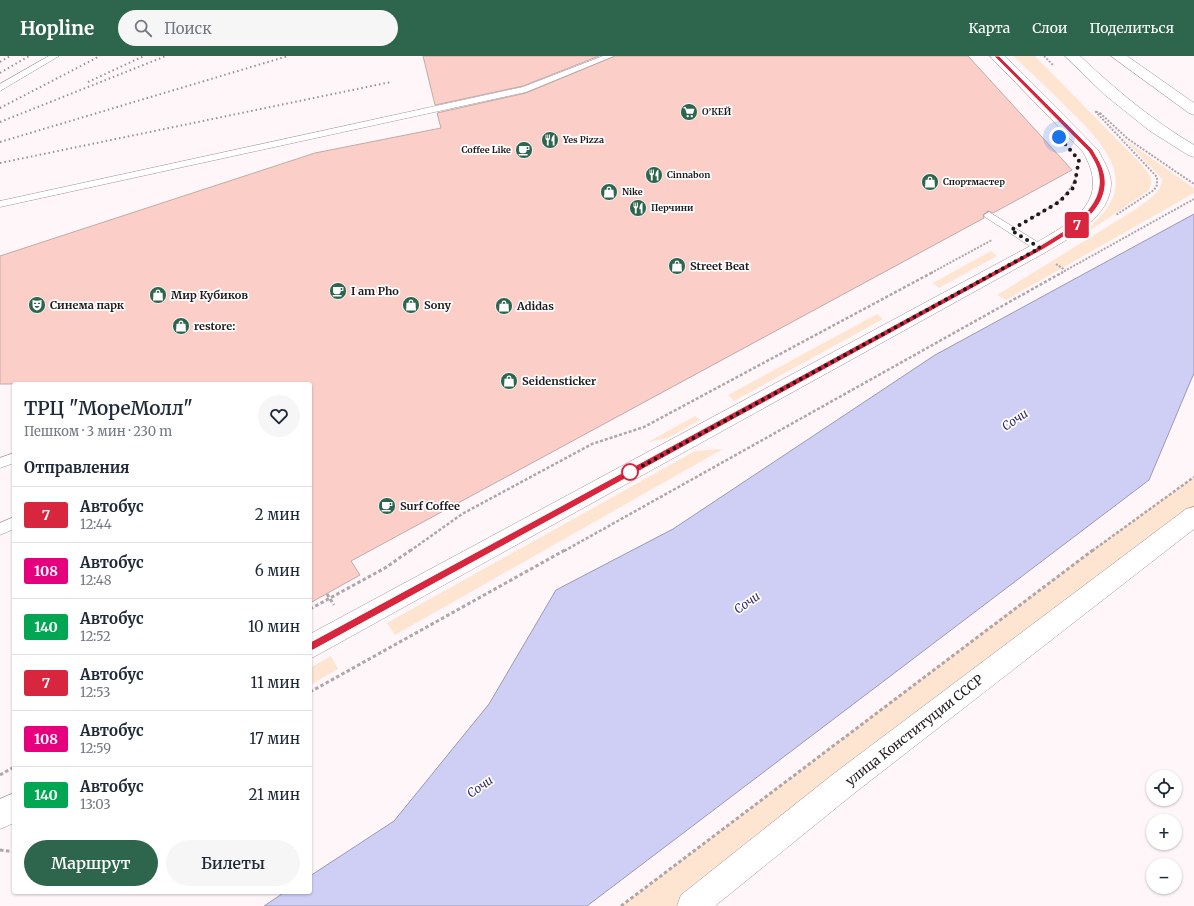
<!DOCTYPE html>
<html lang="ru">
<meta charset="utf-8">
<style>
:root{--surface:#fff;--page:#f6f6f7;--text:#1f2937;--muted:#747a83;--line:#e0e1e3;--accent:#2d654d}
body{margin:0;font-family:Merriweather,serif;background:var(--page);color:var(--text);height:100vh;display:flex;flex-direction:column;font-size:15px;white-space:nowrap}
*{box-sizing:border-box;margin:0}
p{font-size:13px;color:var(--muted)}
.icon{flex:none;width:22px;height:22px;fill:none;stroke:currentColor;stroke-width:2;stroke-linecap:round;stroke-linejoin:round}
.map{position:relative;flex:1;overflow:hidden}
.drawer{position:absolute;left:12px;top:326px;width:300px;height:512px;display:flex;flex-direction:column;background:var(--surface);border-radius:4px;box-shadow:0 1px 3px #0004}
.drawer>*{flex:none}
.badge{padding:0 8px;border-radius:3px;font-size:14px;line-height:26px}
.controls{position:absolute;left:1146px;top:714px;display:grid;gap:8px}
.controls a{display:grid;place-items:center;width:36px;height:36px;border-radius:50%;background:var(--surface);box-shadow:0 1px 3px #0004;font-size:20px}
.you{position:absolute;width:20px;height:20px;margin:-10px;border:3px solid #fff;border-radius:50%;background:#1a73e8;box-shadow:0 0 0 6px #1a73e833}
.map>.badge{position:absolute;translate:-50% -50%;box-shadow:0 0 0 2px #fff}
h2{padding:0 12px;font-size:15px;line-height:36px}
.round{display:grid;place-items:center;flex:none;width:42px;height:42px;border-radius:21px;background:var(--page)}
.summary{display:flex;align-items:center;justify-content:space-between;height:68px;padding:0 12px}
h1{font-size:19px;font-weight:600;line-height:30px}
.cta{display:flex;gap:8px;margin-top:auto;padding:8px 12px}
.cta a{flex:1;height:46px;border-radius:24px;background:var(--accent);color:#fff;font-size:16px;font-weight:600;line-height:46px;text-align:center}
.cta a+a{background:var(--page);color:var(--text)}
ul{padding:0;list-style:none}
li{display:flex;align-items:center;gap:12px;height:56px;padding:0 12px;border-top:1px solid var(--line)}
li div{flex:1}
li b{display:block;font-size:15px}
li em{font-style:normal}
li .badge{min-width:44px;font-weight:700;text-align:center}
header{display:flex;align-items:center;gap:24px;box-sizing:border-box;height:56px;padding:0 20px;background:var(--accent);color:#fff}
header strong{font-size:19px}
nav{display:flex;gap:22px;margin-inline-start:auto;font-size:14px}
.search{width:280px;height:36px;background:var(--page);display:flex;align-items:center;gap:10px;box-sizing:border-box;padding:0 14px;border-radius:22px;color:var(--muted);font-size:15px}
.map>svg:first-child{display:block}
</style>
<header>
<strong>Hopline</strong>
<div class="search"><svg class="icon" aria-label="search" viewBox="0 0 24 24"><circle cx="10" cy="10" r="6"/><path d="M15 15l6 6"/></svg>Поиск</div>
<nav><a>Карта</a><a>Слои</a><a>Поделиться</a></nav>
</header>
<div class="map">
<svg width="1194" height="850" viewBox="0 0 1194 850">
<rect width="100%" height="100%" fill="#fff6f9"/>
<g fill="#fde5d2">
<path d="M1013 0H1035L1140 107C1148 117 1156 123 1148 135L1076 184V181C1144 135 1114 96 1066 51 1049 34 1031 17 1013 0Z"/>
<path d="M1125 84 1194 132V137L1006 244 997 239 1136 153C1146 145 1162 137 1162 123Z"/>
<path d="M991 195 997 200 939 232 933 227Z"/>
<path d="M877 258 883 263 734 345 728 339Z"/>
<path d="M695 360 700 364 668 382 648 386Z"/>
<path d="M723 393 395 579 387 567 695 395Z"/>
<path d="M1194 421V460L692 850H621L1073 508Z"/>
<path d="M331 600 338 613 310 629V612Z"/>
</g>
<path fill="#cfcff6" stroke="#9b99b5" d="M1194 158V317L1149 424 587 850H264L285 836H310V820L394 765 489 648 556 534 673 473 935 299Z"/>
<g fill="#fccec8" stroke="#c0aba9">
<path d="M423 0H599L523 30 435 49Z"/>
<path d="M615 0H968L1072 114 993 157 988 155 983 159 984 162 351 505 360 519 310 547V328H0V200L315 97 441 72 437 57 526 37Z"/>
</g>
<g fill="none" stroke-linecap="round" stroke-linejoin="round">
<g stroke="#a59299" stroke-width="1">
<g id="service">
<path d="M49 0H59L0 35V28Z"/>
<path d="M603 0H614L526 36 0 151V145L523 31Z"/>
<path d="M989 156 1044 190 1045 192 1044 194H1036L985 161 984 159Z"/>
<path d="M14 397V407L0 412V402Z"/>
<path d="M14 461V473L0 479V467Z"/>
</g>
</g>
<g stroke="#a59299" stroke-width="1">
<g id="minor">
<path d="M990 0H1005L1098 94C1103 104 1110 114 1111 126 1112 160 1071 181 1046 196L310 603V578L1034 188C1073 165 1112 146 1083 96Z"/>
<path d="M14 737V767L0 773V743Z"/>
</g>
</g>
<g stroke="#a59299" stroke-width="1">
<path id="secondary" d="M1065 0H1080C1116 34 1152 64 1194 89V101L1188 99 1150 75 1105 39Z"/>
</g>
<g stroke="#a59299" stroke-width="1">
<g id="primary">
<path d="M1111 0H1127L1194 47V59L1189 57Z"/>
<path d="M1194 451V473L852 739 715 850H677L681 839 832 719 1186 453Z"/>
</g>
</g>
<g stroke="#aea6a9" stroke-width="2" stroke-dasharray="2 1.5" stroke-linecap="butt">
<path d="M1044 0 1053 9"/>
<path d="M1100 57 1128 83 1194 128"/>
<path d="M1101 58 1095 55 1157 121V129L1154 134 1116 159"/>
<path d="M1030 163C1049 152 1068 143 1076 121"/>
<path d="M1056 208 1065 214"/>
<path d="M931 217 992 184"/>
<path d="M1061 217 1194 143"/>
</g>
<g stroke="#aea6a9" stroke-width="2.5" stroke-dasharray="3 2" stroke-linecap="butt">
<path d="M410 495 462 458 592 388 644 371 933 216"/>
<path d="M564 495 1063 216"/>
<path d="M1092 495 1194 421"/>
</g>
<g stroke="#aea6a9" stroke-width="3" stroke-dasharray="3.5 2.5" stroke-linecap="butt">
<path d="M327 538 334 549"/>
<path d="M310 553 385 512 411 494"/>
<path d="M310 636 565 494"/>
<path d="M0 719 14 711"/>
<path d="M0 794 14 796"/>
<path d="M621 850 1093 494"/>
</g>
<use href="#service" fill="#fff" fill-rule="evenodd"/>
<use href="#minor" fill="#fff" fill-rule="evenodd"/>
<use href="#secondary" fill="#fff" fill-rule="evenodd"/>
<use href="#primary" fill="#fff" fill-rule="evenodd"/>
<g stroke="#999193" stroke-width="2" stroke-dasharray="1.5 3" stroke-linecap="butt">
<path d="M0 6 10 0"/>
<path d="M0 17 29 0"/>
<path d="M88 26 144 0"/>
<path d="M0 52 100 0"/>
<path d="M0 66 166 0"/>
<path d="M0 86 288 0"/>
<path d="M0 107 391 26"/>
</g>
</g>
<path fill="#d7263d" stroke="#fff" d="M994 0H999L1093 94C1096 100 1100 105 1102 111 1118 151 1070 177 1042 194L313 594H307V588L1038 191C1065 174 1110 151 1097 112 1095 106 1091 100 1088 95Z"/>
<g fill="none" stroke-linecap="round" stroke-linejoin="round">
<path stroke="#211a1c" stroke-width="4" stroke-dasharray="0 7.2" d="M630 416 624 420 1040 192 1011 174 1059 146 1074 131 1079 104 1059 81"/>
</g>
<defs>
<g id="supermarket-disc" transform="scale(0.9)"><circle r="9.5" fill="#2d654d" stroke="#fff"/><path d="M-6-5.5h2.5l.6 2H6L4.5 2H-2.5L-4.4-4H-6ZM-1.5 3.2a1.3 1.3 0 1 0 .1 0ZM3 3.2a1.3 1.3 0 1 0 .1 0Z" fill="#fff"/></g>
<g id="restaurant-disc" transform="scale(0.9)"><circle r="9.5" fill="#2d654d" stroke="#fff"/><path d="M-5-6h1v4h1v-4h1v4h1v-4h1v5L-1.5 .5V6h-2V.5L-5-1ZM5-6V6H3V1.5H1.5Q1.5-4 5-6Z" fill="#fff"/></g>
<g id="cafe-disc" transform="scale(0.9)"><circle r="9.5" fill="#2d654d" stroke="#fff"/><path d="M-5.5-4.5H6V0H3Q3 3.5 0 3.5H-2.5Q-5.5 3.5-5.5 0ZM3-3.2v2h1.7v-2ZM-6 4.5H4V6H-6Z" fill="#fff"/></g>
<g id="shop-disc" transform="scale(0.9)"><circle r="9.5" fill="#2d654d" stroke="#fff"/><path d="M-5-2.5h2.3a2.7 3.5 0 0 1 5.4 0H5L5.5 6h-11ZM-1.5-2.5h3a1.5 2.3 0 0 0-3 0Z" fill="#fff"/></g>
<g id="theatre-disc" transform="scale(0.9)"><circle r="9.5" fill="#2d654d" stroke="#fff"/><path d="M-5-5.5Q0-4 5-5.5V0Q5 5 0 6Q-5 5-5 0ZM-3.3-2.5H-1v1.5H-3.3ZM1-2.5H3.3v1.5H1ZM-2.8 1Q0 5.5 2.8 1Z" fill="#fff"/></g>
</defs>
<g fill-rule="evenodd">
<use href="#supermarket-disc" x="689" y="56"/>
<use href="#restaurant-disc" x="550" y="84"/>
<use href="#cafe-disc" x="524" y="94"/>
<use href="#restaurant-disc" x="654" y="119"/>
<use href="#shop-disc" x="930" y="126"/>
<use href="#shop-disc" x="609" y="136"/>
<use href="#restaurant-disc" x="638" y="152"/>
<use href="#shop-disc" x="677" y="210"/>
<use href="#cafe-disc" x="338" y="235"/>
<use href="#shop-disc" x="158" y="239"/>
<use href="#theatre-disc" x="37" y="249"/>
<use href="#shop-disc" x="411" y="249"/>
<use href="#shop-disc" x="504" y="250"/>
<use href="#shop-disc" x="181" y="270"/>
<use href="#shop-disc" x="509" y="325"/>
<use href="#cafe-disc" x="387" y="450"/>
</g>
<circle fill="#fff" stroke="#d7263d" stroke-width="2" cx="630" cy="416" r="8"/>
<g text-anchor="middle" stroke-width="3.5" stroke-linejoin="round" paint-order="stroke">
<g font-size="9" font-weight="bold" fill="#211a1c" stroke="#fff" text-anchor="start">
<text x="702" y="59">О’КЕЙ</text>
<text x="563" y="87">Yes Pizza</text>
<text x="511" y="97" text-anchor="end">Coffee Like</text>
<text x="667" y="122">Cinnabon</text>
<text x="943" y="129">Спортмастер</text>
<text x="622" y="139">Nike</text>
<text x="651" y="155">Перчини</text>
</g>
<g font-size="11" font-weight="bold" fill="#211a1c" stroke="#fff" text-anchor="start">
<text x="690" y="214">Street Beat</text>
<text x="351" y="239">I am Pho</text>
<text x="171" y="243">Мир Кубиков</text>
<text x="50" y="253">Синема парк</text>
<text x="424" y="253">Sony</text>
<text x="517" y="254">Adidas</text>
<text x="194" y="274">restore:</text>
<text x="522" y="329">Seidensticker</text>
<text x="400" y="454">Surf Coffee</text>
</g>
<g font-size="12" font-style="italic" fill="#352a72" stroke="#fff">
<text transform="translate(1015 364) rotate(-34)" y="4">Сочи</text>
<text transform="translate(747 547) rotate(-35)" y="4">Сочи</text>
<text transform="translate(480 731) rotate(-35)" y="4">Сочи</text>
</g>
<g font-size="13" fill="#211a1c" stroke="#fff">
<text transform="translate(914 674) rotate(-38)" y="5">улица Конституции СССР</text>
</g>
</g>
</svg>
<div class="controls">
<a><svg class="icon" aria-label="locate" viewBox="0 0 24 24"><circle cx="12" cy="12" r="6"/><path d="M12 2v4M12 18v4M2 12h4M18 12h4"/></svg></a>
<a>+</a>
<a>−</a>
</div>
<div class="you" style="left:1059px;top:81px"></div>
<b class="badge" style="left:1077px;top:169px;background:#d7263d;color:#fff">7</b>
<section class="drawer">
<div class="summary"><div><h1>ТРЦ &quot;МореМолл&quot;</h1><p>Пешком · 3 мин · 230 m</p></div><a class="round"><svg class="icon" aria-label="heart" viewBox="0 0 24 24"><path d="M12 20l-8-8c-3-5 5-10 8-4 3-6 11-1 8 4z"/></svg></a></div>
<h2>Отправления</h2>
<ul>
<li><span class="badge" style="background:#d7263d;color:#fff">7</span><div><b>Автобус</b><p>12:44</p></div><em>2 мин</em></li>
<li><span class="badge" style="background:#e6007e;color:#fff">108</span><div><b>Автобус</b><p>12:48</p></div><em>6 мин</em></li>
<li><span class="badge" style="background:#00a651;color:#fff">140</span><div><b>Автобус</b><p>12:52</p></div><em>10 мин</em></li>
<li><span class="badge" style="background:#d7263d;color:#fff">7</span><div><b>Автобус</b><p>12:53</p></div><em>11 мин</em></li>
<li><span class="badge" style="background:#e6007e;color:#fff">108</span><div><b>Автобус</b><p>12:59</p></div><em>17 мин</em></li>
<li><span class="badge" style="background:#00a651;color:#fff">140</span><div><b>Автобус</b><p>13:03</p></div><em>21 мин</em></li>
</ul>
<div class="cta"><a>Маршрут</a><a>Билеты</a></div>
</section>
</div>
